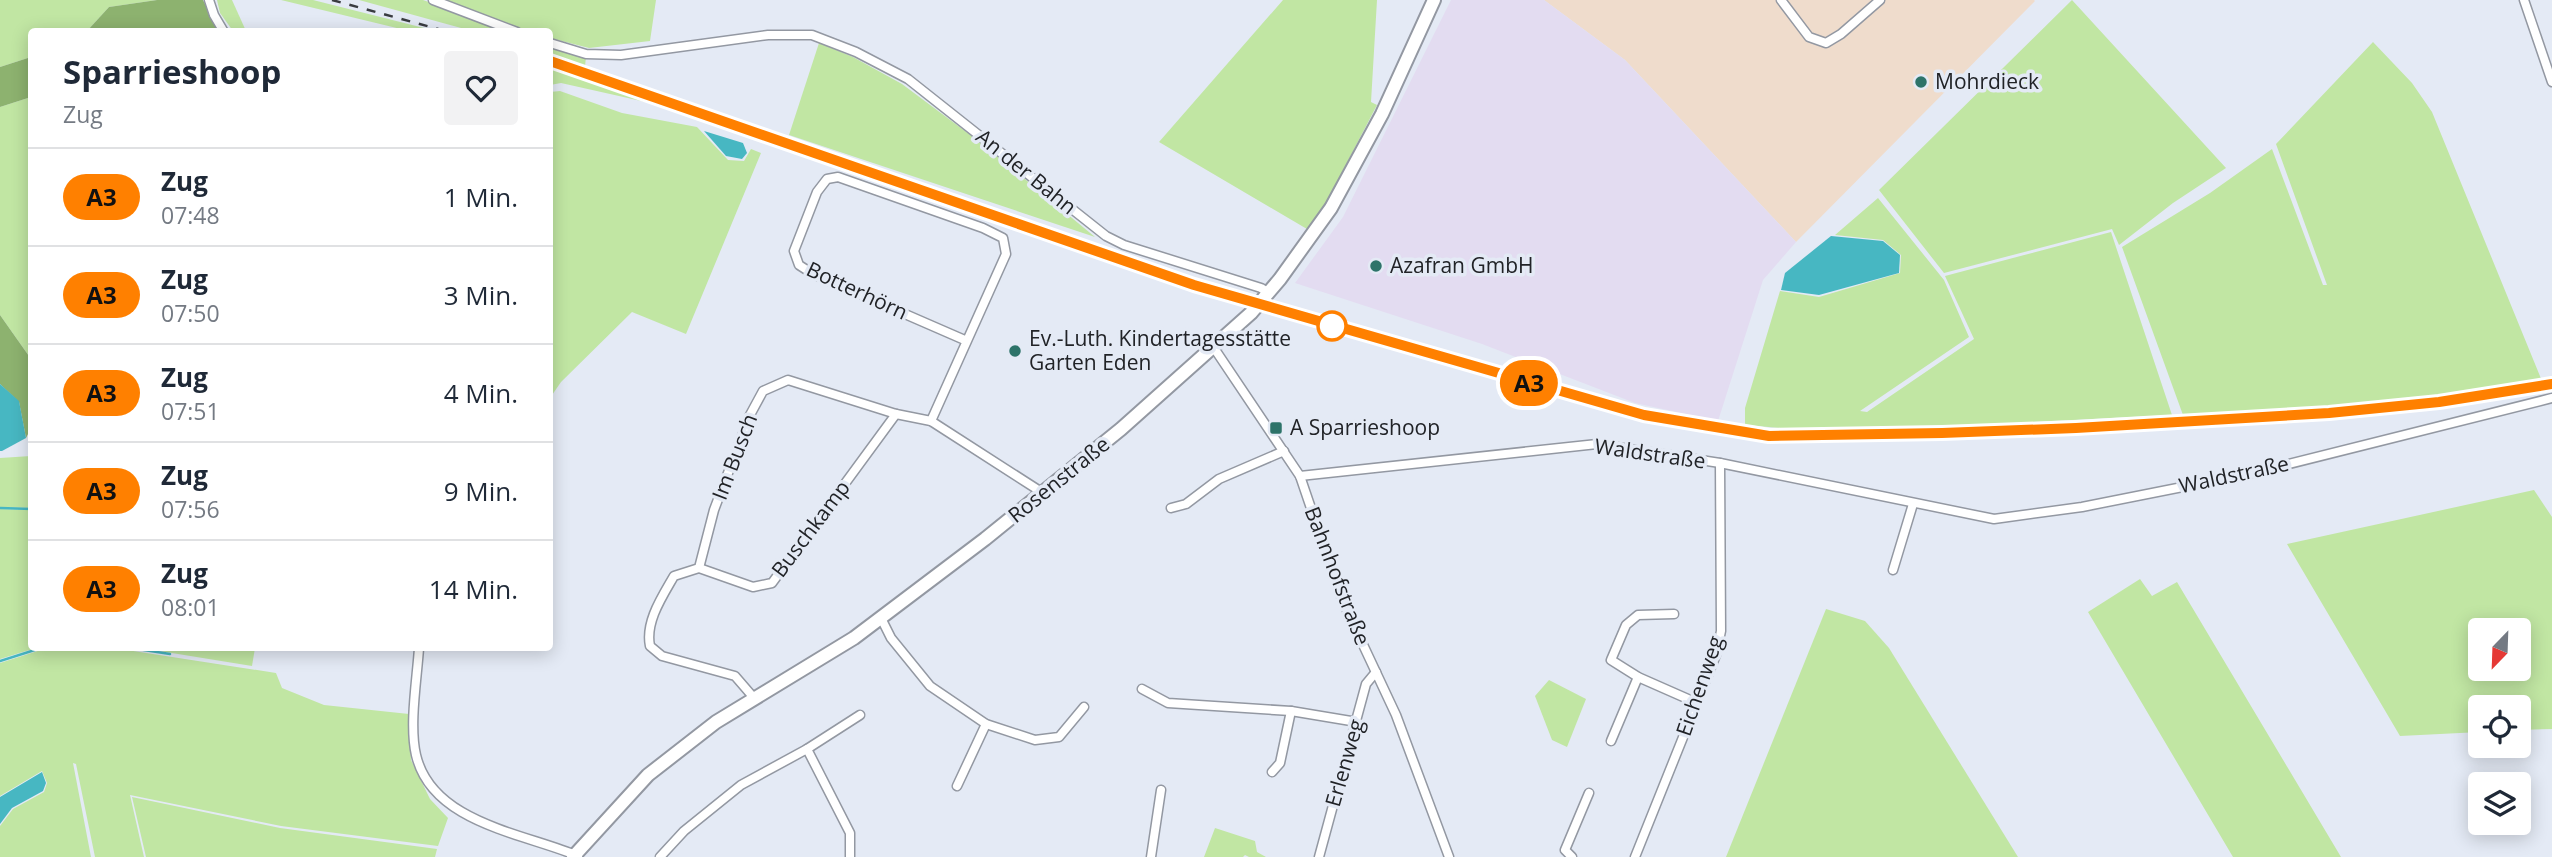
<!DOCTYPE html>
<html lang="de">
<meta charset="utf-8">
<style>
:root{--surface:#fff;--page:#f2f2f3;--text:#1f2937;--muted:#747a83;--line:#e0e1e3}
body{margin:0;font-family:"Open Sans",sans-serif;background:var(--page);color:var(--text);height:100vh;display:flex;flex-direction:column;font-size:26px;white-space:nowrap}
*{box-sizing:border-box;margin:0}
p{font-size:23px;color:var(--muted)}
.icon{flex:none;width:38px;height:38px;fill:none;stroke:currentColor;stroke-width:2;stroke-linecap:round;stroke-linejoin:round}
.map{position:relative;flex:1;overflow:hidden}
.panel{position:absolute;left:28px;top:28px;width:525px;height:623px;display:flex;flex-direction:column;background:var(--surface);border-radius:7px;box-shadow:0 4px 18px #0003}
.panel>*{flex:none}
.badge{padding:0 14px;border-radius:23px;font-size:24px;line-height:46px}
.needle{width:46px;rotate:203deg}
.tools{position:absolute;left:2468px;top:618px;display:grid;gap:14px}
.tools a{display:grid;place-items:center;width:63px;height:63px;border-radius:7px;background:var(--surface);box-shadow:0 4px 18px #0003;font-size:35px}
.map>.badge{position:absolute;translate:-50% -50%;box-shadow:0 0 0 4px #fff}
.round{display:grid;place-items:center;flex:none;width:74px;height:74px;border-radius:7px;background:var(--page)}
.headline{display:flex;align-items:center;justify-content:space-between;height:119px;padding:0 35px}
h1{font-size:33px;font-weight:700;line-height:52px}
ul{padding:0;list-style:none}
li{display:flex;align-items:center;gap:21px;height:98px;padding:0 35px;border-top:2px solid var(--line)}
li div{flex:1}
li b{display:block;font-size:26px}
li em{font-style:normal}
li .badge{min-width:77px;font-weight:700;text-align:center}
.map>svg:first-child{display:block}
</style>
<div class="map">
<svg width="2552" height="857" viewBox="0 0 2552 857">
<rect width="100%" height="100%" fill="#e4eaf5"/>
<path fill="#efdccc" d="M1544 0H2034L2035 1 1796 242 1625 60Z"/>
<path fill="#e3dcf1" d="M1451 0H1544L1625 60 1796 242 1763 280 1718 421 1635 403 1482 344 1295 283 1343 217Z"/>
<g fill="#c1e6a3" fill-rule="evenodd">
<path d="M0 0H157L109 7 87 31 32 32 31 57 0 67Z"/>
<path d="M217 0H232L246 31H233L220 13Z"/>
<path d="M281 0H313L436 31H409Z"/>
<path d="M359 0H423L510 31H472Z"/>
<path d="M440 0H656L650 41 589 48 550 38V32L527 31Z"/>
<path d="M1283 0H1377L1371 102 1377 105 1326 203 1307 229 1159 142Z"/>
<path d="M2072 0 2226 168 2173 203 2119 245 2112 229 1944 273 1879 190Z"/>
<path d="M2373 42 2412 83 2432 112 2542 381 2366 404 2183 415 2122 247 2210 193 2272 149 2323 285H2327L2276 144Z"/>
<path d="M819 43 853 57 902 84 981 143 1095 237 789 135Z"/>
<path d="M550 45 586 56 585 67 550 56Z"/>
<path d="M550 66 668 107 561 83 550 85Z"/>
<path d="M560 91 622 113 697 127 728 160 744 161 751 149 761 153 686 334 632 312 561 382 550 398V92Z"/>
<path d="M31 97V359L0 315V107Z"/>
<path d="M1878 198 1944 280 1969 337 1860 411 1867 412 1974 339 1945 276 2111 232 2172 415 1952 426 1792 429 1745 425V408L1780 291 1819 297 1900 273 1901 255 1883 240 1835 235Z"/>
<path d="M31 456V508L0 507V458Z"/>
<path d="M2534 490 2552 517V729L2518 730V707H2480V732L2400 736 2287 544ZM2480 630H2518V668H2480Z"/>
<path d="M0 509 31 510 32 648H36L0 659Z"/>
<path d="M2140 579 2152 596 2177 582 2341 857H2233L2088 612Z"/>
<path d="M1826 609 1865 621 1889 648 2018 857H1726Z"/>
<path d="M47 648H114L276 673 282 688 324 705 409 714 411 760 430 799 448 818 438 846 281 826 130 795 144 857H95L76 764 73 763 91 857H0V826L13 809 44 792 47 783 42 771 0 796V663Z"/>
<path d="M141 648H255L252 666Z"/>
<path d="M1549 680 1586 699 1567 747 1552 740 1535 696Z"/>
<path d="M132 797 280 828 437 849 435 857H146Z"/>
<path d="M1215 828 1255 841 1257 852 1266 857H1249L1245 855 1243 857H1204Z"/>
</g>
<g fill="#8db26f">
<path d="M157 0H203L219 31H87L109 7Z"/>
<path d="M31 57V97L0 107V67Z"/>
<path d="M0 315 31 359V428L26 438 19 402 0 384Z"/>
</g>
<g fill="#47b7c2">
<path d="M704 131 743 143 747 153 742 159 726 156Z"/>
<path d="M1831 236 1883 241 1900 255 1899 273 1819 295 1781 290 1785 273Z"/>
<path d="M0 384 19 401 26 438 2 451H0Z"/>
<path d="M42 772 46 783 43 791 12 808 0 824V797Z"/>
</g>
<g fill="none" stroke-linecap="round" stroke-linejoin="round">
<g stroke="#47b7c2" stroke-width="2.5">
<path d="M0 508 32 509"/>
<path d="M131 648 170 654"/>
<path d="M0 661 41 648"/>
</g>
<g stroke="#9398a2" stroke-width="11">
<g id="minor">
<path d="M209 0 214 15 224 32"/>
<path d="M433 0 517 32"/>
<path d="M1781 0 1809 37 1826 43 1841 34 1880 0"/>
<path d="M2524 0 2552 82"/>
<path d="M550 43 586 54 621 55 768 35H812L856 52 908 79 1106 236 1124 245 1261 288 1269 293"/>
<path d="M1214 348 1300 476 1343 602 1396 715 1449 857"/>
<path d="M931 421 1006 254 1003 238 983 228 838 177 827 179 817 192 794 251 799 265 813 274 967 341"/>
<path d="M1300 476 1597 444 1720 463 1994 519 2082 507 2253 473 2552 398"/>
<path d="M1171 508 1186 504 1219 479 1284 451"/>
<path d="M699 568 753 587 772 583 896 414"/>
<path d="M1893 570 1913 504"/>
<path d="M1674 614 1638 615 1626 625 1611 660 1638 677 1697 703"/>
<path d="M881 618 891 638 930 686 986 724 1035 740 1059 737 1084 707"/>
<path d="M419 648C417 679 409 725 416 755 432 823 523 833 578 856"/>
<path d="M1142 689 1168 703 1291 711 1357 722"/>
<path d="M754 698 735 676 662 656 650 646C645 622 662 597 674 576L699 568 714 510 750 415 763 391 788 380 896 414 931 421 1043 493"/>
<path d="M1611 741 1638 677"/>
<path d="M807 749 860 715"/>
<path d="M1272 772 1280 763 1291 711"/>
<path d="M957 786 986 724"/>
<path d="M660 857 684 831 741 785 807 749 850 833V857"/>
<path d="M1151 857 1161 790"/>
<path d="M1319 857 1366 684 1376 672"/>
<path d="M1572 857 1565 850 1589 793"/>
<path d="M1635 857 1716 655 1721 631 1720 463"/>
</g>
</g>
<g stroke="#9398a2" stroke-width="16">
<path id="secondary" d="M573 857 648 775 716 722 854 638 985 539 1121 429 1251 313 1280 279 1331 208 1382 114 1434 0"/>
</g>
<use href="#minor" stroke="#fff" stroke-width="8"/>
<use href="#secondary" stroke="#fff" stroke-width="12"/>
<g stroke="#393c41" stroke-width="2.5" stroke-dasharray="9 9" stroke-linecap="butt">
<path d="M332 0 449 32"/>
<path d="M550 61 1193 284 1644 415 1735 431 1790 437 2076 428 2329 413 2439 402 2552 384"/>
</g>
</g>
<g fill="none" stroke-linecap="round" stroke-linejoin="round">
<g stroke="#fff" stroke-width="16">
<path id="line" d="M550 61 1194 285 1644 415 1769 436 1942 433 2076 428 2329 413 2439 402 2552 384"/>
</g>
<use href="#line" stroke="#ff8000" stroke-width="10"/>
</g>
<g fill="#2d7369" stroke="#e4eaf5" stroke-width="2.5">
<circle cx="1921" cy="82" r="7"/>
<circle cx="1376" cy="266" r="7"/>
<circle cx="1015" cy="351" r="7"/>
<rect x="1269" y="421" width="14" height="14" rx="3.5"/>
</g>
<circle fill="#fff" stroke="#ff8000" stroke-width="3.5" cx="1332" cy="326" r="14"/>
<g text-anchor="middle" stroke-width="7" stroke-linejoin="round" paint-order="stroke">
<g font-size="21" fill="#212327" stroke="#e4eaf5" text-anchor="start">
<text x="1935" y="89">Mohrdieck</text>
<text x="1390" y="273">Azafran GmbH</text>
<text x="1029" y="346">Ev.-Luth. Kindertagesstätte<tspan x="1029" dy="24">Garten Eden</tspan></text>
<text x="1290" y="435">A Sparrieshoop</text>
</g>
<g font-size="21" fill="#212327" stroke="#e4eaf5">
<text transform="translate(1026 172) rotate(39)" y="7">An der Bahn</text>
<text transform="translate(857 291) rotate(25)" y="7">Botterhörn</text>
<text transform="translate(1650 454) rotate(8)" y="7">Waldstraße</text>
<text transform="translate(735 457) rotate(-69)" y="7">Im Busch</text>
<text transform="translate(2234 475) rotate(-12)" y="7">Waldstraße</text>
<text transform="translate(1059 480) rotate(-39)" y="7">Rosenstraße</text>
<text transform="translate(811 529) rotate(-53)" y="7">Buschkamp</text>
<text transform="translate(1337 576) rotate(69)" y="7">Bahnhofstraße</text>
<text transform="translate(1700 686) rotate(-71)" y="7">Eichenweg</text>
<text transform="translate(1345 763) rotate(-74)" y="7">Erlenweg</text>
</g>
</g>
</svg>
<div class="tools">
<a><svg class="needle" viewBox="-14 -14 28 28"><path d="M0-13l5 13h-10z" fill="#e53935"/><path d="M0 13l5-13h-10z" fill="#747a83"/></svg></a>
<a><svg class="icon" aria-label="locate" viewBox="0 0 24 24"><circle cx="12" cy="12" r="6"/><path d="M12 2v4M12 18v4M2 12h4M18 12h4"/></svg></a>
<a><svg class="icon" aria-label="layers" viewBox="0 0 24 24"><path d="M12 4l9 5-9 5-9-5zM3 14l9 5 9-5"/></svg></a>
</div>
<b class="badge" style="left:1529px;top:383px;background:#ff8000;color:#111">A3</b>
<section class="panel">
<div class="headline"><div><h1>Sparrieshoop</h1><p>Zug</p></div><a class="round"><svg class="icon" aria-label="heart" viewBox="0 0 24 24"><path d="M12 20l-8-8c-3-5 5-10 8-4 3-6 11-1 8 4z"/></svg></a></div>
<ul>
<li><span class="badge" style="background:#ff8000;color:#111">A3</span><div><b>Zug</b><p>07:48</p></div><em>1 Min.</em></li>
<li><span class="badge" style="background:#ff8000;color:#111">A3</span><div><b>Zug</b><p>07:50</p></div><em>3 Min.</em></li>
<li><span class="badge" style="background:#ff8000;color:#111">A3</span><div><b>Zug</b><p>07:51</p></div><em>4 Min.</em></li>
<li><span class="badge" style="background:#ff8000;color:#111">A3</span><div><b>Zug</b><p>07:56</p></div><em>9 Min.</em></li>
<li><span class="badge" style="background:#ff8000;color:#111">A3</span><div><b>Zug</b><p>08:01</p></div><em>14 Min.</em></li>
</ul>
</section>
</div>
